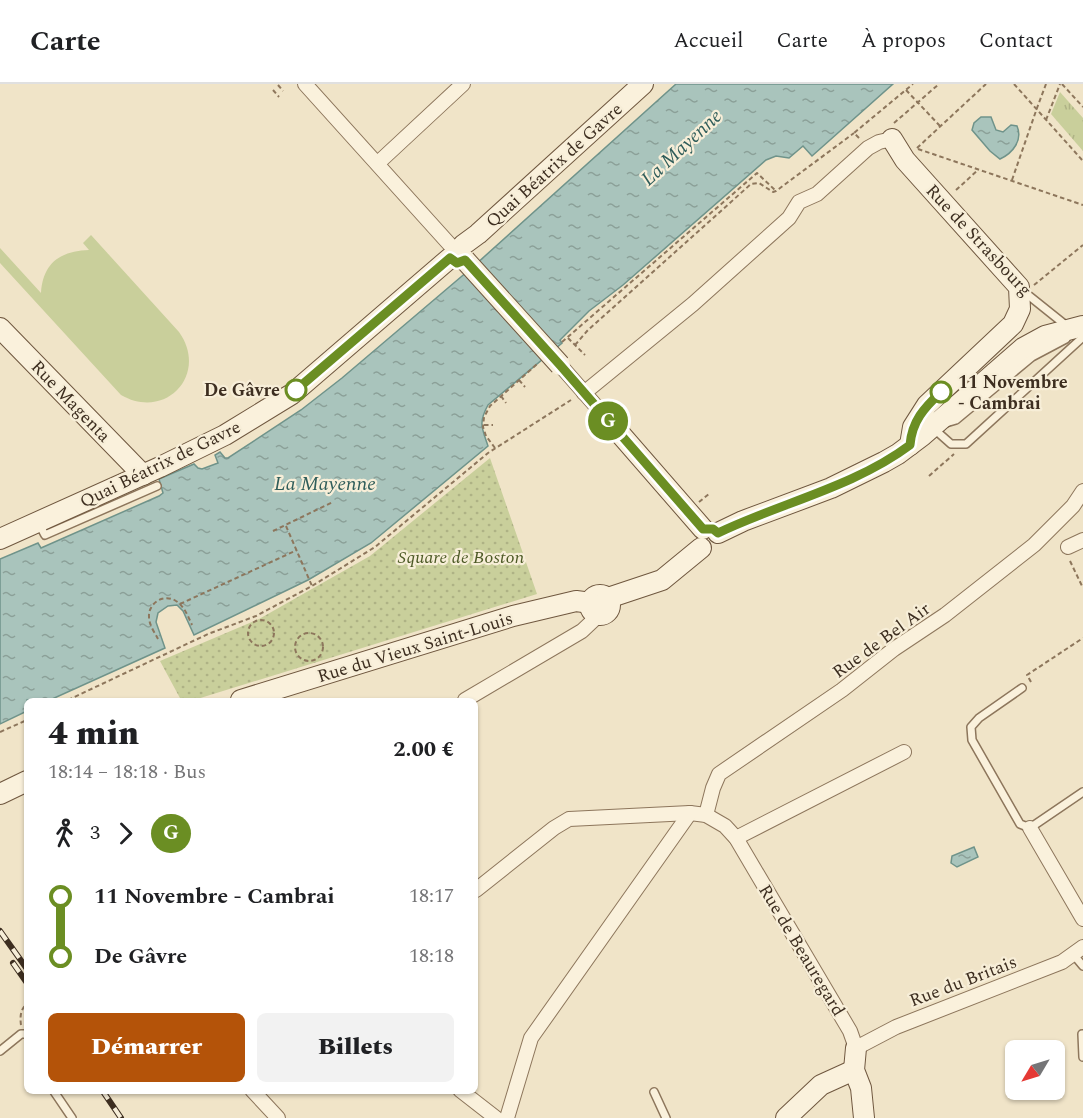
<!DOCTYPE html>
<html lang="fr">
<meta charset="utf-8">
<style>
:root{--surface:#fff;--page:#f2f2f2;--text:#202124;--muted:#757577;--line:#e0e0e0;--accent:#b45309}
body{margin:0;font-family:Spectral,serif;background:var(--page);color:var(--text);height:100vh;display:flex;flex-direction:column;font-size:22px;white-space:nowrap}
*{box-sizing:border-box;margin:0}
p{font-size:20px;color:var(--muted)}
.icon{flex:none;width:33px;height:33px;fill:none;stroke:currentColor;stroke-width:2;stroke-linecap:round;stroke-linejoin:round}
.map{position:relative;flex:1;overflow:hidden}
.side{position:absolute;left:24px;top:614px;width:454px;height:396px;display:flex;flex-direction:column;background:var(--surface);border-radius:9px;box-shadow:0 2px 4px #0004}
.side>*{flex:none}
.badge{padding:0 12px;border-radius:20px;font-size:21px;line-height:39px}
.needle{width:39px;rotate:232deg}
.buttons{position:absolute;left:1005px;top:956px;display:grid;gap:12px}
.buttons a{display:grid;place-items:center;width:60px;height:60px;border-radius:9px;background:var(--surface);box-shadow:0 2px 4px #0004;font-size:30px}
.map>.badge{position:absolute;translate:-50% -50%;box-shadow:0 0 0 3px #fff}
.legs{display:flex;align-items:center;gap:9px;height:66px;padding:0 24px;font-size:20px}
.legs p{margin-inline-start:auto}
.summary{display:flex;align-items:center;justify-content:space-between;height:102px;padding:0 24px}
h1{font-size:33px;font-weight:800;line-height:45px}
.cta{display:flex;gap:12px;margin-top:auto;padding:12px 24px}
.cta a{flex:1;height:69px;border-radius:9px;background:var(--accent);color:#fff;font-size:24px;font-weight:800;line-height:69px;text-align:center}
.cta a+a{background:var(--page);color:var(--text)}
ul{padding:0 24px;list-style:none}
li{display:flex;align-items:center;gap:21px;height:60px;font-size:22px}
li i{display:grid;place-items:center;width:9px;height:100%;margin:0 8px;background:currentColor}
li i::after{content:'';width:15px;height:15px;margin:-8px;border:4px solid;border-radius:50%;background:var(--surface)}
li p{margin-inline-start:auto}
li:first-child i{background:linear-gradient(#0000 50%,currentColor 0)}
li:last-child i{background:linear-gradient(currentColor 50%,#0000 0)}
header{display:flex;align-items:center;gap:36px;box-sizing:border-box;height:84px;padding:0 30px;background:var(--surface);border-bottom:2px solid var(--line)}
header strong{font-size:28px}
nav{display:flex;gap:33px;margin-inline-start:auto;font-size:21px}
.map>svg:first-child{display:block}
</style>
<header>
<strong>Carte</strong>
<nav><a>Accueil</a><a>Carte</a><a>À propos</a><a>Contact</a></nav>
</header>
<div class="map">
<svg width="1083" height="1034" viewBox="0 0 1083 1034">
<defs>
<pattern id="grass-tufts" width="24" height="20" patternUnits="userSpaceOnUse" patternTransform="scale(1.5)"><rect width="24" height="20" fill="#c9cf9b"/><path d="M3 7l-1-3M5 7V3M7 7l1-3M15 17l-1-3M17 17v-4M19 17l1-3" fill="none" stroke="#aeb285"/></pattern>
<pattern id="park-dots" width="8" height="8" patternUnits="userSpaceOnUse" patternTransform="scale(1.5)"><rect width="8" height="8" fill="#c9cf9b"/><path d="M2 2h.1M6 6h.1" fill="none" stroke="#aeb285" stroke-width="1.8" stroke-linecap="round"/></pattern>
<pattern id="water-ripples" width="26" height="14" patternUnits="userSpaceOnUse" patternTransform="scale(1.5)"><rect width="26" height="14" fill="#a9c4bc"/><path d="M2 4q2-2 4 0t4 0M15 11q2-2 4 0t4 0" fill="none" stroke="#8ba098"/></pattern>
</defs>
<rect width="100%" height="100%" fill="#f0e4c8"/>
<path fill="url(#grass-tufts)" d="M1060 8 1083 34V67L1051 30Z"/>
<path fill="url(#park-dots)" d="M490 374 537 510 194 616H181L160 577 259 535 370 472Z"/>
<path fill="#c9cf9b" d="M91 151 179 248C209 290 166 337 121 311L0 179V164L41 209C43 179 60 167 89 166L83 159Z"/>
<g fill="url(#water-ripples)" stroke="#6f938a" stroke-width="1.5">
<path d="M676 0H893L812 72 803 62 789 74 776 72 766 76 623 201 589 227 560 256 562 259 488 321C478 339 482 344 488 362L371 459 308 496 194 551 183 527 177 521 168 522 158 529 156 538 165 564 50 616H27V627L0 640V475L38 459 41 464 159 412 163 409 159 395 194 380 198 384 202 385 218 379 215 371 220 368 225 374H228L301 326 342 294 475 181Z"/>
<path d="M981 33H991L996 46 1003 48 1011 41 1017 42C1023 56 1013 69 1000 75L990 67 972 46 974 39Z"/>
<path d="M974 763 978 773 957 783 951 779 952 772Z"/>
</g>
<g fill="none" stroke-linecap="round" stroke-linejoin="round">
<g stroke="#8d765c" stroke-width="10">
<g id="lane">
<path d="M1023 207 1068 243"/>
<path d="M946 339 956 336 1032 273 1066 255"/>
<path d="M933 344 951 360H966L1083 253"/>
<path d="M39 440 45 451 157 402"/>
<path d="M1022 604 979 634 971 643 972 656 1020 740 1030 744 1083 708"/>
<path d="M1073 870 1083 882"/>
<path d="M1083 950H1082L1083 973"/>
<path d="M0 967 21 950H27"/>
<path d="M53 1006 72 1034"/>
<path d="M654 1008 666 1034"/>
</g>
</g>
<g stroke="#8d765c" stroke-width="16">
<g id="street">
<path d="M305 0 451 162"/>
<path d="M378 79 463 0"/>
<path d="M560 281 609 337"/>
<path d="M584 309 693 220 789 134 799 118 817 110 868 64 879 58 892 55"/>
<path d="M1068 463 1083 456"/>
<path d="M465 616 582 547 600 530"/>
<path d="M706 731 713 704 719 690 842 606 894 565 945 531 1034 461 1073 422 1083 407"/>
<path d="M1030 744 1083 835"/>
<path d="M736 754 904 668"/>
<path d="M476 806 554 744 569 735 690 729 706 731 725 742 736 754 850 947 856 964 896 943 1062 878 1083 863"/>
<path d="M252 1006 278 1034"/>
<path d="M460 1006 496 1034"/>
<path d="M507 1034 531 954 690 729"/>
</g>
</g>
<g stroke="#6f573f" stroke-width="22">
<g id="secondary">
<path d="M892 55 905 76 1019 203 1020 225 1013 240 927 321 913 343 910 361"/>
<path d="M463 161 478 150 643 0"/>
<path d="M0 244 143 391"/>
<path d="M609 337 703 445"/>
<path d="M718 449 743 437 831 404 884 378 898 370 922 352 1023 264 1045 252 1083 242"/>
<path d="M0 455 160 383 225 351 292 310 450 174"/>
<circle cx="600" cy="521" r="10"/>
<path d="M608 514 662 496 701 464"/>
<path d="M241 616 513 532 576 517 591 519"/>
<path d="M0 710 27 697"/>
<path d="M856 964 854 986 861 1004 864 1034"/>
<path d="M786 1034 821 1001 854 986"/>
</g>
</g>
<g stroke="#8d765c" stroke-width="2" stroke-dasharray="4.5 3" stroke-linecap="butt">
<path d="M1014 0 1083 77"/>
<path d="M1062 0 1083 23"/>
<path d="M278 1 283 7"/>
<path d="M273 6 279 13"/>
<path d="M906 6 940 42"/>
<path d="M1046 36 1060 0"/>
<path d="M894 39 939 0"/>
<path d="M859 54 854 49 913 0"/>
<path d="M917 64 986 0"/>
<path d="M918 65 1083 121"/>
<path d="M1012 96 1037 24 1046 0"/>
<path d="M956 106 978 86"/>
<path d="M1034 201 1083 161"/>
<path d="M568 254 585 271"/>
<path d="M562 258 757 89 776 107"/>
<path d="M575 261 588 246 751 100 759 99 773 108 776 107 854 49"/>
<path d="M519 296 525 303"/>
<path d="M501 312 506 319"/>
<path d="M484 341H493"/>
<path d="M495 364 486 352 483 343 484 333 490 322 537 280"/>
<path d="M929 392 954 370"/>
<path d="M699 418 710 409"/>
<path d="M286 442 312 502"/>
<path d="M273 447 333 418"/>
<path d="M1070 477 1083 504"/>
<path d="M180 520 297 466"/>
<circle cx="261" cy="549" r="13"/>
<circle cx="309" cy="563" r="14"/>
<path d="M158 555C155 549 149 541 149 533 148 519 164 509 176 517 184 522 188 532 192 541"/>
<path d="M1031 598 1027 591 1083 554"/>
<path d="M68 616 208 550 256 532 312 502 375 463 488 369 571 316"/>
<path d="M0 648 27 636"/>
<path d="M21 941C20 934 20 925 27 920"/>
</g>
<use href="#lane" stroke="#faf1dc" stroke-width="7"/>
<use href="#street" stroke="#faf1dc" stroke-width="14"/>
<use href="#secondary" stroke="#faf1dc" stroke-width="20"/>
<g stroke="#3d2e20" stroke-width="6">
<g id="rail">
<path d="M0 847 27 885"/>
<path d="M13 879 27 899"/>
<path d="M102 1006 121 1034"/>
</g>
</g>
<use href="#rail" stroke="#f7eed8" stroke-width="4" stroke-dasharray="11" stroke-linecap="butt"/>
<g stroke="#6f573f" stroke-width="22" stroke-linecap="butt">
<path id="secondary-bridge" d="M465 176 560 281"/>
</g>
<use href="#secondary-bridge" stroke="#faf1dc" stroke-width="20"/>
</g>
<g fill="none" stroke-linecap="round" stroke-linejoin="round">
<g stroke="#fff" stroke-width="14">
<path id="line-1" d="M296 306 450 174 457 179 465 176 560 281 703 445H713L718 449C780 419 854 403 910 361 912 337 924 324 941 308"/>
</g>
<use href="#line-1" stroke="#6b8e23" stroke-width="9"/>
</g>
<g fill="#fff" stroke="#6b8e23" stroke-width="3">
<circle cx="296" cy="306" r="10"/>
<circle cx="941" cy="308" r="10"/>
</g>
<g text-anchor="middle" stroke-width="4.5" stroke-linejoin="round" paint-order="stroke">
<g font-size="18" fill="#3d2e20" stroke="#f7eed8">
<text transform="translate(554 81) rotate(-42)" y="6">Quai Béatrix de Gavre</text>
<text transform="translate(979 156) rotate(47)" y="6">Rue de Strasbourg</text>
<text transform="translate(71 317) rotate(46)" y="6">Rue Magenta</text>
<text transform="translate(160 380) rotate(-26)" y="6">Quai Béatrix de Gavre</text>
<text transform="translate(881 556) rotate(-36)" y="6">Rue de Bel Air</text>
<text transform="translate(415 563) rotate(-17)" y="6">Rue du Vieux Saint-Louis</text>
<text transform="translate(802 866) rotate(59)" y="6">Rue de Beauregard</text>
<text transform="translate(963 897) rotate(-21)" y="6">Rue du Britais</text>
</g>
<g font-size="18" font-weight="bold" fill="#3d2e20" stroke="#f7eed8" text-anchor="start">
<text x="958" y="304">11 Novembre<tspan x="958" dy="21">- Cambrai</tspan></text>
<text x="280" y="312" text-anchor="end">De Gâvre</text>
</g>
<g font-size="18" font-style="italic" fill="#4d5a26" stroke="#f7eed8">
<text x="461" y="479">Square de Boston</text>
</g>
<g font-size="20" font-style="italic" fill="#2f5d5a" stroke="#f7eed8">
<text transform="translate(681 63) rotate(-43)" y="7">La Mayenne</text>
<text x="325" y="406">La Mayenne</text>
</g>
</g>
</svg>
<div class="buttons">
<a><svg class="needle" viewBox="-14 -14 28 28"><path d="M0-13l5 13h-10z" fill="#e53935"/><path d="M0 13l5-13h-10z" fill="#757577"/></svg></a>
</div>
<b class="badge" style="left:608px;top:337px;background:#6b8e23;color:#fff">G</b>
<section class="side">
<div class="summary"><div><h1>4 min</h1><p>18:14 – 18:18 · Bus</p></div><b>2.00 €</b></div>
<div class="legs"><svg class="icon" aria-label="walk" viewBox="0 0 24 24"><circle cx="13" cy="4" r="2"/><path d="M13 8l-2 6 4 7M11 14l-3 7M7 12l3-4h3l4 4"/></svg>3<svg class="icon" aria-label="forward" viewBox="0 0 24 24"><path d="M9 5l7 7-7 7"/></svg><b class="badge" style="background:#6b8e23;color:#fff">G</b></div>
<ul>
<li><i style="color:#6b8e23"></i><b>11 Novembre - Cambrai</b><p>18:17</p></li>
<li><i style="color:#6b8e23"></i><b>De Gâvre</b><p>18:18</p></li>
</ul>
<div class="cta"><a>Démarrer</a><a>Billets</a></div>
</section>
</div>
